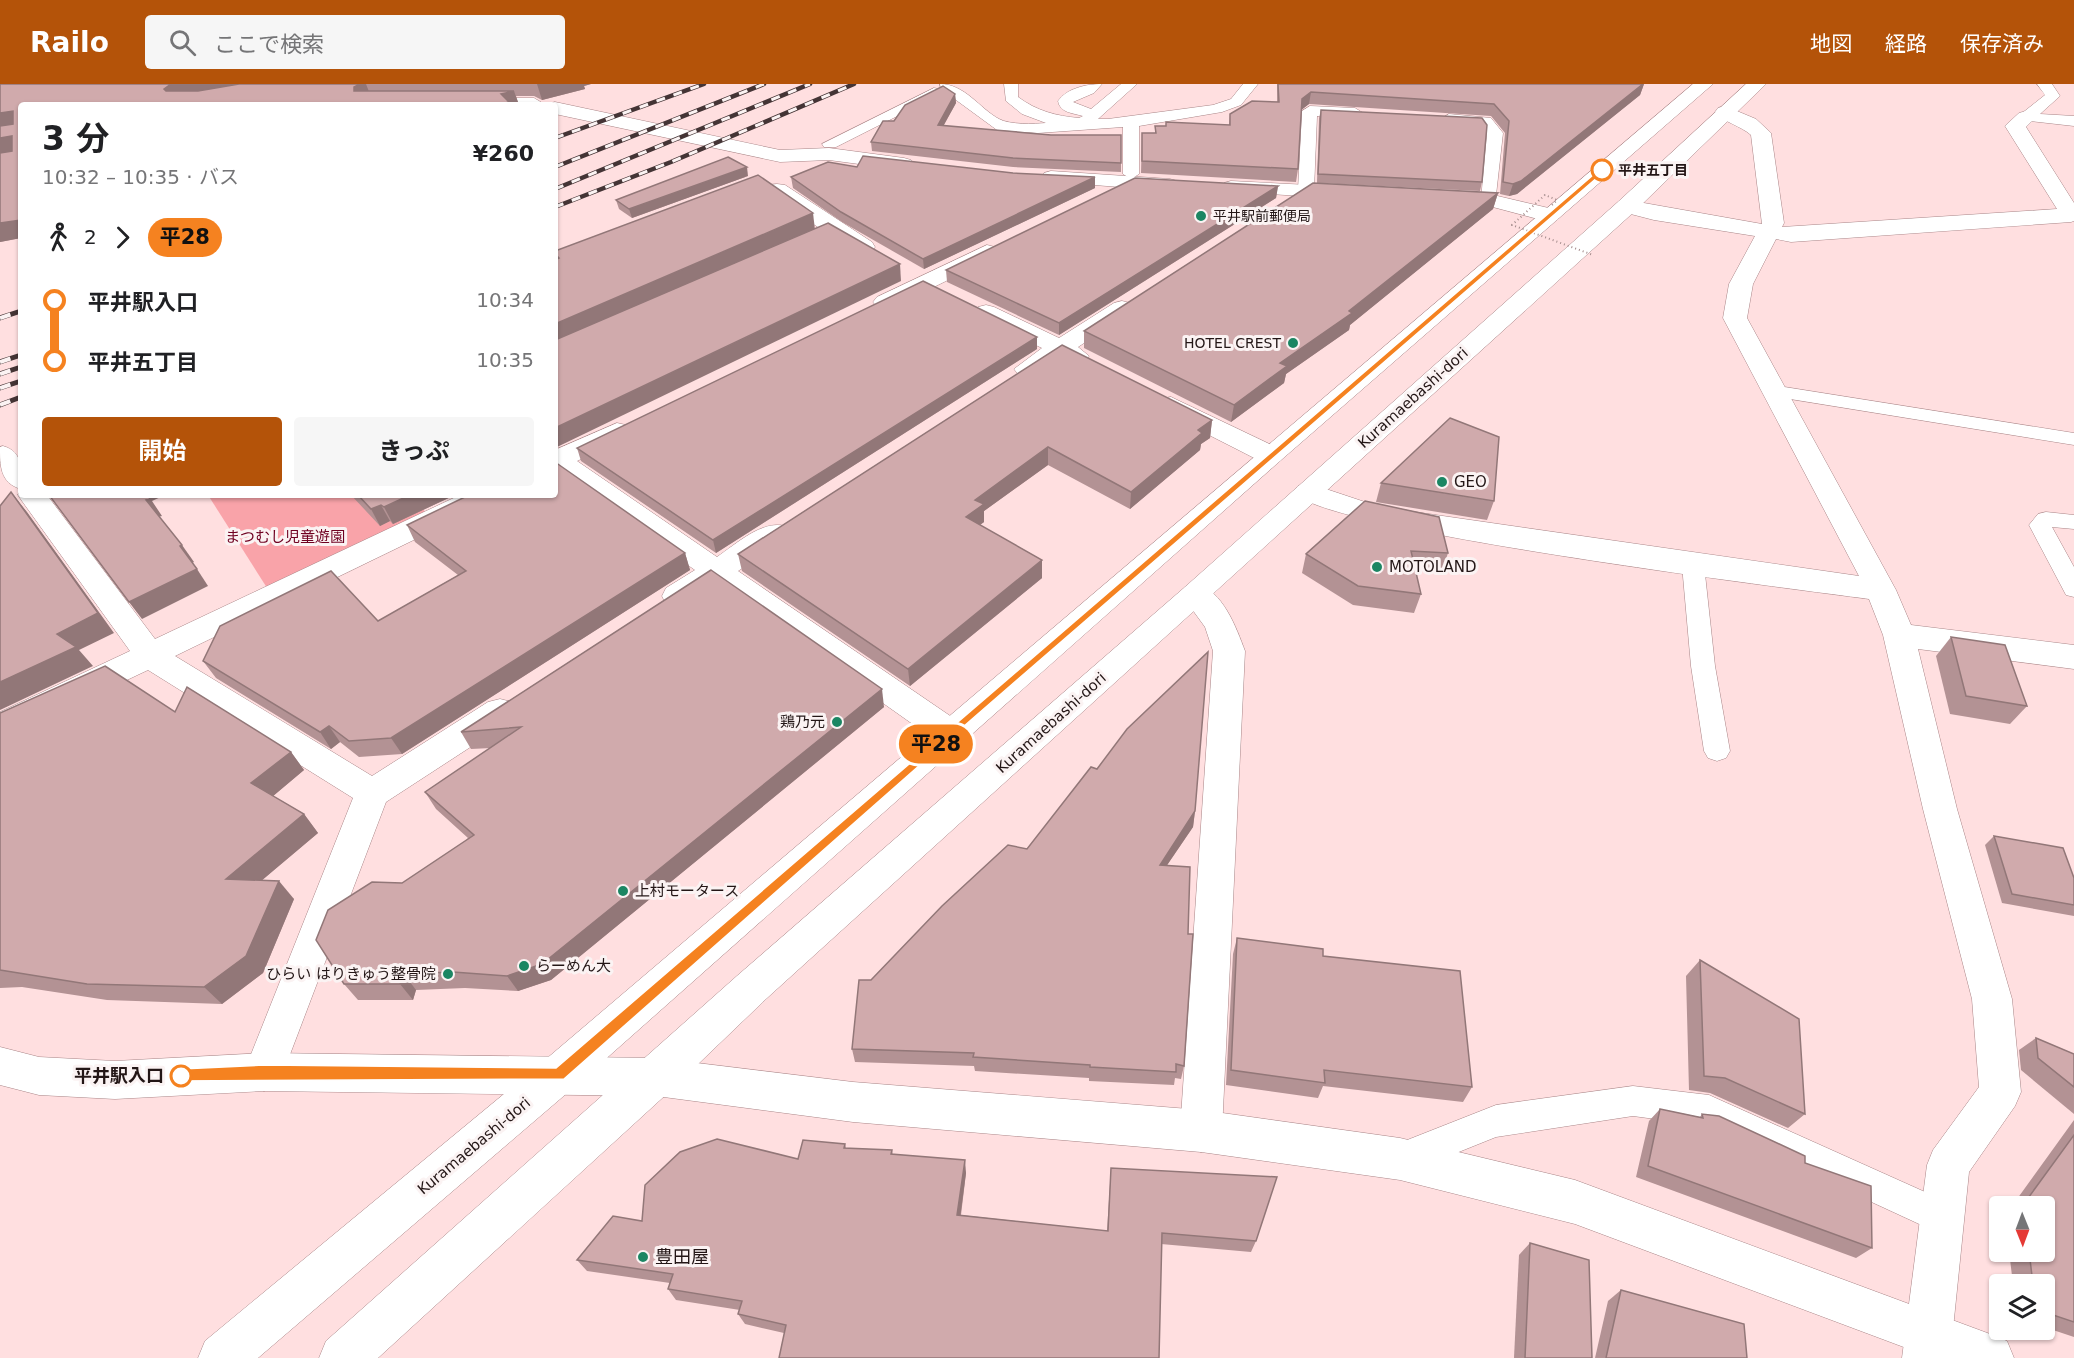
<!DOCTYPE html>
<html lang="ja">
<meta charset="utf-8">
<style>
:root{--surface:#fff;--page:#f6f6f6;--text:#202124;--muted:#757577;--accent:#b45309}
body{margin:0;font-family:"DejaVu Sans","Noto Sans JP",sans-serif;background:var(--page);color:var(--text);height:100vh;display:flex;flex-direction:column;font-size:22px;white-space:nowrap}
*{box-sizing:border-box;margin:0}
p{font-size:20px;color:var(--muted)}
.icon{flex:none;width:33px;height:33px;fill:none;stroke:currentColor;stroke-width:2;stroke-linecap:round;stroke-linejoin:round}
.map{position:relative;flex:1;overflow:hidden}
.drawer{position:absolute;left:18px;top:18px;width:540px;height:396px;display:flex;flex-direction:column;background:var(--surface);border-radius:6px;box-shadow:0 2px 4px #0004}
.drawer>*{flex:none}
.badge{padding:0 12px;border-radius:20px;font-size:21px;line-height:39px}
.needle{width:39px;rotate:179deg}
.tools{position:absolute;left:1989px;top:1112px;display:grid;gap:12px}
.tools a{display:grid;place-items:center;width:66px;height:66px;border-radius:6px;background:var(--surface);box-shadow:0 2px 4px #0004;font-size:30px}
.map>.badge{position:absolute;translate:-50% -50%;box-shadow:0 0 0 3px #fff}
.legs{display:flex;align-items:center;gap:9px;height:66px;padding:0 24px;font-size:20px}
.legs p{margin-inline-start:auto}
.overview{display:flex;align-items:center;justify-content:space-between;height:102px;padding:0 24px}
h1{font-size:33px;font-weight:700;line-height:45px}
.primary-button{display:flex;gap:12px;margin-top:auto;padding:12px 24px}
.primary-button a{flex:1;height:69px;border-radius:6px;background:var(--accent);color:#fff;font-size:24px;font-weight:700;line-height:69px;text-align:center}
.primary-button a+a{background:var(--page);color:var(--text)}
ul{padding:0 24px;list-style:none}
li{display:flex;align-items:center;gap:21px;height:60px;font-size:22px}
li i{display:grid;place-items:center;width:9px;height:100%;margin:0 8px;background:currentColor}
li i::after{content:'';width:15px;height:15px;margin:-8px;border:4px solid;border-radius:50%;background:var(--surface)}
li p{margin-inline-start:auto}
li:first-child i{background:linear-gradient(#0000 50%,currentColor 0)}
li:last-child i{background:linear-gradient(currentColor 50%,#0000 0)}
header{display:flex;align-items:center;gap:36px;box-sizing:border-box;height:84px;padding:0 30px;background:var(--accent);color:#fff}
header strong{font-size:28px}
nav{display:flex;gap:33px;margin-inline-start:auto;font-size:21px}
.search{width:420px;height:54px;background:var(--page);display:flex;align-items:center;gap:15px;box-sizing:border-box;padding:0 21px;border-radius:6px;color:var(--muted);font-size:22px}
.map>svg:first-child{display:block}
</style>
<header>
<strong>Railo</strong>
<div class="search"><svg class="icon" aria-label="search" viewBox="0 0 24 24"><circle cx="10" cy="10" r="6"/><path d="M15 15l6 6"/></svg>ここで検索</div>
<nav><a>地図</a><a>経路</a><a>保存済み</a></nav>
</header>
<div class="map">
<svg width="2074" height="1274" viewBox="0 0 2074 1274">
<rect width="100%" height="100%" fill="#ffdfe0"/>
<path fill="#f9a3a9" d="M208 411H410L430 433 269 507Z"/>
<g fill="none" stroke-linecap="round" stroke-linejoin="round">
<g stroke="#a98587" stroke-width="1">
<g id="lane">
<path d="M940 0C965 0 979 24 999 35 1010 41 1034 40 1046 39L1022 30 1006 17 1004 0H1018V13C1037 27 1056 32 1079 34L1083 32C1073 29 1060 29 1058 17 1067 4 1087 0 1102 0L1094 9 1073 18 1091 25 1121 0H1137L1098 35H1108L1213 21 1231 15 1243 0H1258L1241 21 1222 28 1139 42V90L1131 95 1123 90V43L1038 49 997 46 941 5Z"/>
<path d="M2037 0H2052L2060 12 2040 30 2074 32V42L2021 36 2018 33 2021 30 2045 11Z"/>
<path d="M934 4 939 5 941 8 939 11 836 63H824L822 60Z"/>
<path d="M1310 22 1355 24 1363 29 1355 34 1317 32 1314 106 1306 111 1298 106 1302 27Z"/>
<path d="M1449 30 1491 34 1503 49 1495 120H1483L1481 116 1487 49 1481 41 1444 38 1441 35Z"/>
<path d="M1772 301 2074 349V361L1765 311 1762 307 1765 303Z"/>
<path d="M2046 428 2074 431V445L2052 443 2074 483V513L2066 511 2029 441 2038 430Z"/>
<path d="M1693 473 1701 475 1704 481 1715 582 1730 667 1726 674 1717 677 1708 674 1704 667 1691 582 1682 481 1685 475Z"/>
<path d="M1633 1002 1709 1011 1720 1016 1954 1121 1959 1133 1954 1145 1942 1150 1930 1145 1707 1042 1633 1032 1496 1053 1404 1090 1392 1086 1388 1074 1392 1062 1496 1021Z"/>
</g>
</g>
<g stroke="#a98587" stroke-width="1">
<g id="street">
<path d="M472 14H534L544 20H462Z"/>
<path d="M555 18 780 66 829 64 904 74 911 76 914 80 911 84 904 86 829 76 780 78 555 30V21H547Z"/>
<path d="M1725 22 1756 35 1771 49 1784 139 1782 143 2057 125 2005 42 2019 29 2026 27 2036 33 2026 43 2074 119V137L2071 138 1791 158 1776 155 1753 200 1747 234 1896 506 1911 541 2074 561V585L1918 565 1957 725 2012 915 2021 1008 2015 1022 1969 1088 1950 1274H1902L1927 1081 1933 1066 1979 1003 1972 915 1923 725 1883 551 1869 515C1795 505 1318 446 1294 408L1298 402 1308 399 1365 418 1415 428 1859 492 1723 234 1729 200 1755 152 1654 136 1619 127 1616 122 1619 117 1627 116 1762 140 1751 51C1741 42 1723 38 1715 28L1718 24Z"/>
<path d="M1051 87 1170 95 1177 97 1181 101 1177 105 1170 107 1044 97 1041 93 1044 89Z"/>
<path d="M1231 97 1347 103 1355 104 1358 109 1355 114 1347 115 1224 107 1220 103 1224 99Z"/>
<path d="M777 100 785 101 872 158 875 163 872 168H856L769 111 766 106 769 101Z"/>
<path d="M1450 108 1489 110 1557 126 1560 131 1557 136 1549 138 1489 122 1442 119 1439 114 1442 109Z"/>
<path d="M987 161 995 163 998 168 995 173 893 223H877L873 218 877 213Z"/>
<path d="M1122 217 1130 219 1134 224 1130 229 1078 263 1089 272 1086 277 1077 279 1061 274C1047 283 1035 295 1018 290L1014 285 1042 264 978 233 974 228 978 223 986 221 994 223 1059 254 1114 219Z"/>
<path d="M1171 313 1280 365 1284 371 1280 377 1270 380 1260 377 1162 327 1158 321 1162 315Z"/>
<path d="M617 339 626 341 630 347 626 353 577 377 717 473C736 460 762 436 785 442L789 449 785 456 738 487 962 640 967 649 962 658 950 662 938 658 716 501C700 512 686 525 666 520L662 512 666 504 695 486 555 388V366Z"/>
<path d="M3 362C24 368 21 386 21 405 0 399 0 382 0 363Z"/>
<path d="M21 406V411H47L155 555 460 411H498L494 417 175 572 372 692 488 618 500 615 512 618 516 627 512 636 386 718 278 1002 264 1007 250 1002 244 988 353 714 148 586 0 656V628L130 567 22 417 18 411Z"/>
<path d="M1196 499C1223 507 1236 543 1245 567L1222 1047 1216 1062 1201 1068 1186 1062 1180 1047 1213 567 1205 543 1181 510 1185 503Z"/>
</g>
</g>
<g stroke="#a98587" stroke-width="1">
<path id="secondary" d="M0 963 39 973 115 977 264 969 656 974 853 998 1201 1026 1400 1054 1575 1096 1990 1250 2007 1257 2014 1274H1933L1575 1140 1400 1096 1201 1068 853 1038 656 1012 264 1007 115 1015 39 1011 0 1001Z"/>
</g>
<g stroke="#a98587" stroke-width="1">
<g id="primary">
<path d="M1693 0H1713L1280 377 573 1004 258 1274H198L205 1257 545 976Z"/>
<path d="M1746 0H1766L1635 127 766 915 670 1007 378 1274H319L326 1257 738 891 1185 503 1619 117Z"/>
</g>
</g>
<use href="#lane" fill="#fff" fill-rule="evenodd"/>
<use href="#street" fill="#fff" fill-rule="evenodd"/>
<use href="#secondary" fill="#fff" fill-rule="evenodd"/>
<use href="#primary" fill="#fff" fill-rule="evenodd"/>
<g stroke="#443435" stroke-width="4.5">
<g id="rail-far1">
<path d="M555 54 704 0"/>
<path d="M555 83 764 0"/>
<path d="M555 105 810 0"/>
<path d="M555 123 671 78 854 0"/>
</g>
</g>
<g stroke="#443435" stroke-width="5">
<g id="rail">
<path d="M0 234 21 227"/>
<path d="M0 278 21 271"/>
<path d="M0 290 21 283"/>
<path d="M0 304 21 297"/>
<path d="M0 321 21 313"/>
</g>
</g>
<use href="#rail-far1" stroke="#fbf3f3" stroke-width="3" stroke-dasharray="9" stroke-linecap="butt"/>
<use href="#rail" stroke="#fbf3f3" stroke-width="4" stroke-dasharray="11" stroke-linecap="butt"/>
<path stroke="#a58d8d" stroke-width="2" stroke-dasharray="1 3" stroke-linecap="butt" d="M1552 121 1557 116 1545 111 1512 141 1593 171"/>
</g>
<g fill="#b39294">
<path d="M0 0H591L584 2 585 5 542 16 534 12H516L519 21H21V154L0 158Z"/>
<path d="M1277 0H1644L1640 11 1517 110 1509 112 1500 110 1505 49 1491 32 1309 20 1301 26 1298 85 1296 98 1141 89 1142 49H1155V42L1229 41 1230 30 1277 18Z"/>
<path d="M955 10 956 19 943 42 1121 79V88L1013 83 872 67 871 58 894 37Z"/>
<path d="M1321 26 1482 98 1480 107 1317 99 1319 34Z"/>
<path d="M857 83 1095 104 924 185 842 138 793 104 791 93Z"/>
<path d="M748 92 632 134 619 125 616 116Z"/>
<path d="M1278 102 1276 114 1059 251 947 198 946 186Z"/>
<path d="M1498 109 1493 125 1350 241 1349 246 1286 290 1284 299 1231 338 1084 264V247Z"/>
<path d="M1062 261 1212 336 1210 354 1201 360 1200 366 1130 425 1048 381 984 427V438L980 441 1042 476V494L910 602 742 487 738 470Z"/>
<path d="M1037 265 716 469 581 377 577 364Z"/>
<path d="M1381 399 1494 417 1487 436 1376 418Z"/>
<path d="M351 411H455L393 440 390 437 380 442Z"/>
<path d="M1365 417 1448 469 1442 487 1415 486 1421 510 1414 529 1353 521 1302 489 1306 470Z"/>
<path d="M407 441 685 469 690 486 402 670 359 673 340 658 331 665 216 594 203 577 378 537 458 491 415 458Z"/>
<path d="M711 486 884 623 551 896 518 907 465 904 416 906 413 916H358L344 900 468 754 436 725 425 708 491 664 471 665 461 648Z"/>
<path d="M1951 553 2027 622 2010 640 1950 630 1936 572Z"/>
<path d="M175 628 291 668 304 686 273 712 304 730 318 749 262 796 294 815 263 889 222 920 107 916 22 903 0 904V629Z"/>
<path d="M1097 685 1195 727 1193 743 1167 781 1184 982 1181 995 1175 994 1174 1001 1089 997V994L975 987 974 982 855 978 852 965 871 896 1027 765Z"/>
<path d="M1994 752 2074 794V832L2002 819 1985 761Z"/>
<path d="M1237 854 1323 872 1472 1003 1463 1018 1323 1002 1318 1014 1226 1001 1233 870Z"/>
<path d="M1700 876 1805 1030 1788 1044 1710 1009 1689 1006 1686 892Z"/>
<path d="M2036 954 2074 970V1030L2021 986 2019 966Z"/>
<path d="M1660 1025 1700 1033 1702 1030 1805 1079 1872 1164 1856 1174 1636 1093 1649 1037Z"/>
<path d="M2074 1036V1253L2044 1243V1200H2013L2009 1167H2044V1122H2012Z"/>
<path d="M845 1060 846 1064 892 1066 893 1071 966 1089 961 1131 1107 1147 1111 1084 1256 1157 1251 1168 1161 1160 784 1249 745 1240 738 1230 740 1226 676 1216 668 1205 670 1199 587 1187 577 1176 642 1137 798 1075Z"/>
<path d="M1530 1159 1592 1274H1514L1519 1171Z"/>
<path d="M1621 1206 1747 1274H1595L1608 1217Z"/>
</g>
<g fill="#927778">
<path d="M171 0H261L172 21 164 5Z"/>
<path d="M360 0H366L371 13 354 7V3Z"/>
<path d="M537 0H591L584 2 585 5 542 16Z"/>
<path d="M1644 0 1640 11 1517 110 1509 112 1513 100Z"/>
<path d="M514 7 519 21H498L501 10Z"/>
<path d="M1311 8 1309 20 1300 27 1302 15Z"/>
<path d="M955 10 956 19 939 50 938 41Z"/>
<path d="M13 27 21 41 0 46V29Z"/>
<path d="M12 52 21 66 0 71V54Z"/>
<path d="M747 83 748 92 632 134 629 125Z"/>
<path d="M1095 93V104L924 185 923 175Z"/>
<path d="M1278 102 1276 114 1059 251V239Z"/>
<path d="M1498 109 1493 125 1350 241 1349 246 1286 290 1284 299 1231 338 1234 321 1280 279 1349 227Z"/>
<path d="M813 129 815 146 555 260V240Z"/>
<path d="M21 136V154L0 158V139Z"/>
<path d="M900 180 901 197 555 364V344Z"/>
<path d="M1037 253V265L716 469 713 456Z"/>
<path d="M1212 336 1210 354 1201 360 1200 366 1130 425 1131 408 1198 346Z"/>
<path d="M1048 363V381L984 427V438L967 450 966 433 975 416Z"/>
<path d="M11 408 27 428 114 549 79 566 93 582 0 626V598L57 550Z"/>
<path d="M146 411H165L152 417 162 432 158 433 146 416Z"/>
<path d="M410 411H455L393 440 384 423Z"/>
<path d="M381 421 390 437 380 442 371 425Z"/>
<path d="M182 461 194 478 192 479 180 462Z"/>
<path d="M685 469 690 486 402 670 391 654Z"/>
<path d="M1042 476V494L910 602 908 585Z"/>
<path d="M197 485 208 502 142 535 129 518Z"/>
<path d="M882 605 884 623 551 896 518 907 507 892Z"/>
<path d="M329 642 340 658 331 665 320 648Z"/>
<path d="M291 668 304 686 266 718 251 699Z"/>
<path d="M1195 727 1193 743 1157 796 1160 781Z"/>
<path d="M304 730 318 749 242 813 226 795Z"/>
<path d="M279 797 294 815 263 889 222 920 204 903Z"/>
<path d="M404 890 416 906 413 916 400 900Z"/>
<path d="M965 1076 966 1089 959 1142 957 1131Z"/>
</g>
<g fill="#d0aaac" stroke="#927778" stroke-width="1.5">
<path d="M0 0H171L164 5 166 7H198L239 0H360L354 3V7H514L501 10 509 18 498 21H21V136L0 139V69L12 67V52L0 54V42L13 40V27L0 29Z"/>
<path d="M1278 0H1643L1521 97 1513 100 1503 98 1509 37 1494 20 1311 8 1302 15 1298 85 1142 77V49H1156L1155 42H1166V38L1230 41V30L1252 17 1279 18Z"/>
<path d="M943 2 955 10 938 41 1051 51H1121V79L1013 74 871 58 883 37H894L905 21Z"/>
<path d="M1321 26 1482 34 1487 41 1482 98 1318 90Z"/>
<path d="M863 72 1013 89 1095 93 923 175 841 128 791 93 828 78 857 83Z"/>
<path d="M728 73 747 83 629 125 616 116Z"/>
<path d="M758 91 813 129 555 240V176L559 174 555 170V167Z"/>
<path d="M1135 94 1278 102 1059 239 946 186Z"/>
<path d="M1313 99 1498 109 1349 227 1352 229 1280 279 1287 282 1234 321 1084 247Z"/>
<path d="M828 139 900 180 555 344V256Z"/>
<path d="M923 197 1037 253 713 456 577 364Z"/>
<path d="M1062 261 1212 336 1198 346 1202 349 1131 408 1048 363 975 416 984 420 966 433 1042 476 908 585 738 470Z"/>
<path d="M1450 334 1499 353 1494 417 1381 399Z"/>
<path d="M555 378 685 469 391 654 349 657 329 642 320 648 203 577 220 542 331 487 378 537 466 487 407 441 469 411H555Z"/>
<path d="M11 408 98 529 57 550 76 563 0 598V422Z"/>
<path d="M49 411H147L150 415 146 416 182 461 180 462 197 485 129 518Z"/>
<path d="M358 411H410L384 423 381 421 371 425Z"/>
<path d="M1365 417 1439 433 1448 469 1411 467 1421 510 1358 502 1306 470Z"/>
<path d="M711 486 882 605 542 880 507 892 453 888 404 890 400 900H344L316 856 328 826 372 798 402 799 474 751 425 708 521 643 461 648Z"/>
<path d="M1951 553 2005 561 2027 622 1966 612Z"/>
<path d="M1208 568 1195 727 1160 781 1190 783 1188 850H1193L1184 982 1176 980V988L1090 983V981L973 973 974 969 852 965 859 896H871L942 822 1008 761 1027 765 1091 683 1097 685 1127 645Z"/>
<path d="M105 582 175 628 187 603 291 668 251 699 304 730 226 795 279 797 246 872 204 903 87 900 0 886V629Z"/>
<path d="M1994 752 2063 764 2074 794V821L2012 810Z"/>
<path d="M1237 854 1323 865V872L1460 887 1472 1003 1324 986 1325 999 1231 986Z"/>
<path d="M1700 876 1799 935 1805 1030 1725 994 1704 992Z"/>
<path d="M2036 954 2074 970V1003L2038 974Z"/>
<path d="M1660 1025 1703 1034 1702 1030 1719 1032 1805 1072V1079L1871 1102 1872 1164 1648 1082Z"/>
<path d="M2074 1051V1238L2044 1228V1200H2033L2029 1167H2044V1122H2023V1121Z"/>
<path d="M717 1055 798 1075 803 1056 845 1060 844 1064 892 1066 891 1070 965 1076 957 1131 1108 1147 1111 1084 1277 1093 1256 1157 1162 1149 1159 1274H779L786 1241 738 1230 742 1217 668 1205 673 1190 577 1176 613 1132 642 1137 645 1101 680 1068Z"/>
<path d="M1530 1159 1589 1176 1592 1274H1525Z"/>
<path d="M1621 1206 1744 1240 1747 1274H1606Z"/>
</g>
<path fill="#f58220" stroke="#fff" stroke-width="1.5" d="M1600 85 1606 86 971 636 564 995 176 997 174 992 176 987 181 985 264 981 556 984Z"/>
<g fill="#fff" stroke="#f58220" stroke-width="3">
<circle cx="1602" cy="86" r="10"/>
<circle cx="181" cy="992" r="10"/>
</g>
<g fill="#1b8663" stroke="#fbf3f3" stroke-width="2">
<circle cx="1201" cy="132" r="6"/>
<circle cx="1293" cy="259" r="6"/>
<circle cx="1442" cy="398" r="6"/>
<circle cx="1377" cy="483" r="6"/>
<circle cx="837" cy="638" r="6"/>
<circle cx="623" cy="807" r="6"/>
<circle cx="524" cy="882" r="6"/>
<circle cx="448" cy="890" r="6"/>
<circle cx="643" cy="1173" r="6"/>
</g>
<g text-anchor="middle" stroke-width="6" stroke-linejoin="round" paint-order="stroke">
<g font-size="14" font-weight="bold" fill="#231616" stroke="#fbf3f3" text-anchor="start">
<text x="1618" y="91">平井五丁目</text>
</g>
<g font-size="14" fill="#231616" stroke="#fbf3f3" text-anchor="start">
<text x="1213" y="137">平井駅前郵便局</text>
<text x="1281" y="264" text-anchor="end">HOTEL CREST</text>
</g>
<g font-size="15" fill="#231616" stroke="#fbf3f3">
<text transform="translate(1413 314) rotate(-42)" y="5">Kuramaebashi-dori</text>
<text transform="translate(1051 639) rotate(-42)" y="5">Kuramaebashi-dori</text>
<text transform="translate(474 1062) rotate(-40)" y="5">Kuramaebashi-dori</text>
</g>
<g font-size="15" fill="#231616" stroke="#fbf3f3" text-anchor="start">
<text x="1454" y="403">GEO</text>
<text x="1389" y="488">MOTOLAND</text>
<text x="825" y="643" text-anchor="end">鶏乃元</text>
<text x="635" y="812">上村モータース</text>
<text x="536" y="887">らーめん大</text>
<text x="436" y="895" text-anchor="end">ひらい はりきゅう整骨院</text>
</g>
<g font-size="15" fill="#6f0121" stroke="#fbf3f3">
<text x="285" y="458">まつむし児童遊園</text>
</g>
<g font-size="18" font-weight="bold" fill="#231616" stroke="#fbf3f3" text-anchor="end">
<text x="164" y="998">平井駅入口</text>
</g>
<g font-size="18" fill="#231616" stroke="#fbf3f3" text-anchor="start">
<text x="655" y="1179">豊田屋</text>
</g>
</g>
</svg>
<div class="tools">
<a><svg class="needle" viewBox="-14 -14 28 28"><path d="M0-13l5 13h-10z" fill="#e53935"/><path d="M0 13l5-13h-10z" fill="#757577"/></svg></a>
<a><svg class="icon" aria-label="layers" viewBox="0 0 24 24"><path d="M12 4l9 5-9 5-9-5zM3 14l9 5 9-5"/></svg></a>
</div>
<b class="badge" style="left:936px;top:660px;background:#f58220;color:#111">平28</b>
<section class="drawer">
<div class="overview"><div><h1>3 分</h1><p>10:32 – 10:35 · バス</p></div><b>¥260</b></div>
<div class="legs"><svg class="icon" aria-label="walk" viewBox="0 0 24 24"><circle cx="13" cy="4" r="2"/><path d="M13 8l-2 6 4 7M11 14l-3 7M7 12l3-4h3l4 4"/></svg>2<svg class="icon" aria-label="forward" viewBox="0 0 24 24"><path d="M9 5l7 7-7 7"/></svg><b class="badge" style="background:#f58220;color:#111">平28</b></div>
<ul>
<li><i style="color:#f58220"></i><b>平井駅入口</b><p>10:34</p></li>
<li><i style="color:#f58220"></i><b>平井五丁目</b><p>10:35</p></li>
</ul>
<div class="primary-button"><a>開始</a><a>きっぷ</a></div>
</section>
</div>
